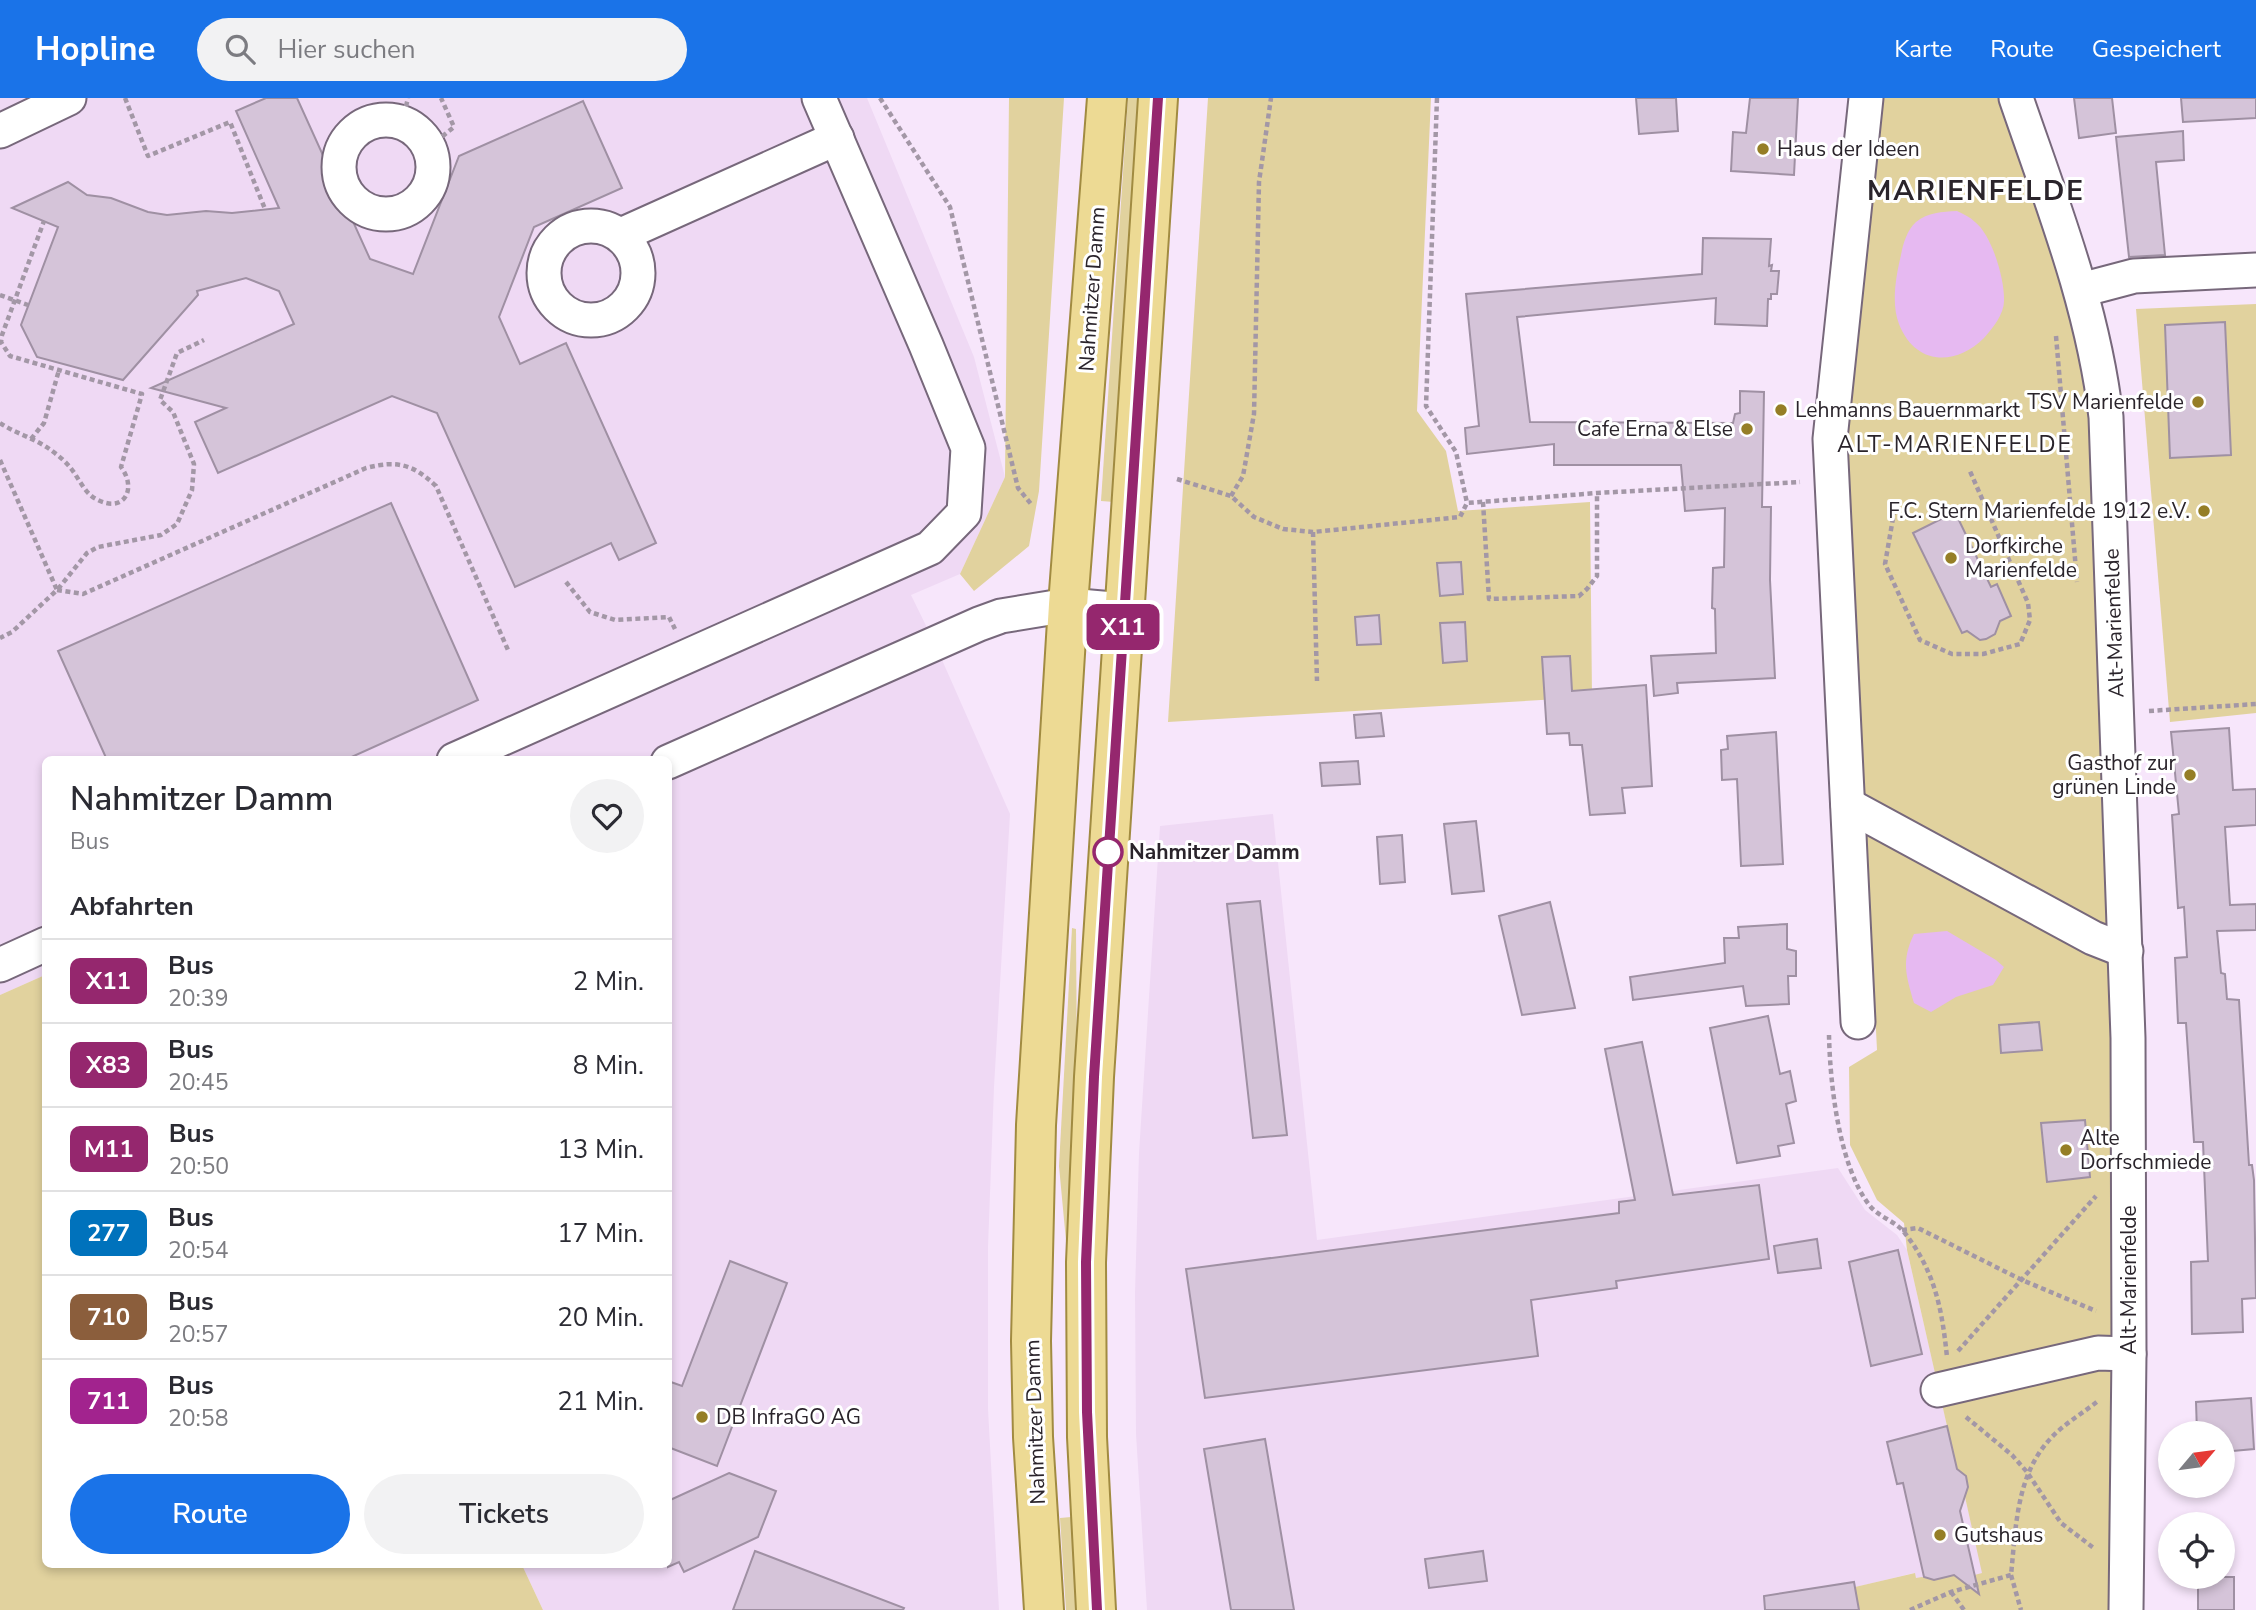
<!DOCTYPE html>
<html lang="de">
<meta charset="utf-8">
<style>
:root{--surface:#fff;--page:#f2f2f3;--text:#2b2b33;--muted:#7c7c81;--line:#e1e1e2;--accent:#1a73e8}
body{margin:0;font-family:"Nunito Sans",sans-serif;background:var(--page);color:var(--text);height:100vh;display:flex;flex-direction:column;font-size:26px;white-space:nowrap}
*{box-sizing:border-box;margin:0}
p{font-size:23px;color:var(--muted)}
.icon{flex:none;width:38px;height:38px;fill:none;stroke:currentColor;stroke-width:2;stroke-linecap:round;stroke-linejoin:round}
.map{position:relative;flex:1;overflow:hidden}
.drawer{position:absolute;left:42px;top:658px;width:630px;height:812px;display:flex;flex-direction:column;background:var(--surface);border-radius:10px;box-shadow:0 4px 10px #0003}
.drawer>*{flex:none}
.badge{padding:0 14px;border-radius:10px;font-size:24px;line-height:46px}
.needle{width:46px;rotate:61deg}
.fabs{position:absolute;left:2158px;top:1323px;display:grid;gap:14px}
.fabs a{display:grid;place-items:center;width:77px;height:77px;border-radius:50%;background:var(--surface);box-shadow:0 4px 10px #0003;font-size:35px}
.map>.badge{position:absolute;translate:-50% -50%;box-shadow:0 0 0 4px #fff}
h2{padding:0 28px;font-size:26px;line-height:63px}
.round{display:grid;place-items:center;flex:none;width:74px;height:74px;border-radius:37px;background:var(--page)}
.overview{display:flex;align-items:center;justify-content:space-between;height:119px;padding:0 28px}
h1{font-size:33px;font-weight:600;line-height:52px}
.button{display:flex;gap:14px;margin-top:auto;padding:14px 28px}
.button a{flex:1;height:80px;border-radius:42px;background:var(--accent);color:#fff;font-size:28px;font-weight:600;line-height:80px;text-align:center}
.button a+a{background:var(--page);color:var(--text)}
ul{padding:0;list-style:none}
li{display:flex;align-items:center;gap:21px;height:84px;padding:0 28px;border-top:2px solid var(--line)}
li div{flex:1}
li b{display:block;font-size:26px}
li em{font-style:normal}
li .badge{min-width:77px;font-weight:700;text-align:center}
header{display:flex;align-items:center;gap:42px;box-sizing:border-box;height:98px;padding:0 35px;background:var(--accent);color:#fff}
header strong{font-size:33px}
nav{display:flex;gap:38px;margin-inline-start:auto;font-size:24px}
.search{width:490px;height:63px;background:var(--page);display:flex;align-items:center;gap:18px;box-sizing:border-box;padding:0 24px;border-radius:38px;color:var(--muted);font-size:26px}
.map>svg:first-child{display:block}
</style>
<header>
<strong>Hopline</strong>
<div class="search"><svg class="icon" aria-label="search" viewBox="0 0 24 24"><circle cx="10" cy="10" r="6"/><path d="M15 15l6 6"/></svg>Hier suchen</div>
<nav><a>Karte</a><a>Route</a><a>Gespeichert</a></nav>
</header>
<div class="map">
<svg width="2256" height="1512" viewBox="0 0 2256 1512">
<rect width="100%" height="100%" fill="#f7e6fb"/>
<g fill="#efd9f4">
<path d="M0 0H867L974 259 1005 379 960 476 911 497 935 546 1010 716 994 989 988 1149V1311L999 1512H543L522 1467 668 1466V662H46L45 877 0 897Z"/>
<path d="M1273 716 1317 1142 1838 1070 1865 1112 1897 1137 1907 1152 1957 1371 1966 1378 1968 1389 1965 1399 1983 1475 1959 1481 1934 1482 1916 1480 1914 1475 1856 1489 1859 1512H1147L1136 1336 1135 1195 1139 1055 1160 728Z"/>
</g>
<g fill="#e1d29e">
<path d="M1009 0H1064L1039 393 1029 448 974 493 960 476 1005 379Z"/>
<path d="M1128 0H1141L1114 404 1101 403Z"/>
<path d="M1208 0H1431L1417 313 1446 353 1458 413 1590 404 1592 599 1168 624Z"/>
<path d="M1882 0H1998L2057 167 2078 247 2090 321 2112 992 2114 1195 2111 1512H1859L1855 1489 1915 1475 1916 1480 1922 1479 1934 1482 1950 1474 1959 1481 1982 1475 1965 1399 1968 1389 1966 1378 1957 1372 1907 1152 1904 1125 1877 1102 1850 1047 1849 969 1877 952 1846 338Z"/>
<path d="M2256 206V615L2170 624 2136 211Z"/>
<path d="M1072 830 1076 831 1077 978 1069 1143H1066L1059 1068Z"/>
<path d="M45 877 46 1466 522 1467 543 1512H0V897Z"/>
<path d="M1071 1419 1078 1512H1066L1060 1420Z"/>
</g>
<g fill="#e6b9f1">
<path d="M1957 113C1963 116 1970 119 1975 124 1992 137 2005 182 2004 203 2004 216 1993 230 1984 240 1955 269 1915 267 1899 226 1891 206 1896 178 1901 157 1903 146 1907 132 1916 124 1928 114 1942 114 1957 113Z"/>
<path d="M1947 833 1996 862 2004 869 1993 887 1956 899 1931 914 1914 905C1906 877 1901 863 1914 836Z"/>
</g>
<g fill="#d5c4d9" stroke="#9f90a3" stroke-width="2">
<path d="M266 0H297L370 161 413 176 459 58 583 3 622 90 534 129 499 219 520 266 566 245 656 445 619 462 611 445 515 489 437 315 392 298 218 375 195 324 226 310 151 290 294 226 279 193 246 180 197 193 198 197 123 282 37 259 21 227 58 129 12 110 68 84 87 97 111 100 148 114 167 117 206 113 232 115 279 110 236 13Z"/>
<path d="M1636 0H1676L1678 33 1639 36Z"/>
<path d="M1750 0H1798L1794 77 1731 73 1733 34 1746 35Z"/>
<path d="M2074 0H2112L2116 35 2079 40Z"/>
<path d="M2181 0H2256V20L2183 24Z"/>
<path d="M2183 33 2184 62 2156 64 2165 157 2129 159 2116 39Z"/>
<path d="M1703 140 1771 141 1769 168 1772 167 1771 173H1779L1777 196H1771V201H1768L1767 228 1715 226 1716 200 1517 219 1530 324 1733 325 1735 316 1740 315V293L1764 294 1762 409H1771L1770 482 1775 580 1677 585 1678 595 1654 598 1651 558 1716 555 1715 511 1712 510 1713 470 1724 469 1725 410 1685 413 1681 367H1554V346L1467 356 1465 330 1479 328 1466 196 1702 176Z"/>
<path d="M2225 224 2231 357 2170 360 2165 227Z"/>
<path d="M391 405 478 602 345 662H107L58 553Z"/>
<path d="M1955 414 1991 489 1997 486 2011 518 2000 523 1995 536 1986 541 1980 542 1967 533 1962 535 1913 435Z"/>
<path d="M1461 464 1463 496 1440 498 1437 465Z"/>
<path d="M1379 517 1381 546 1357 547 1355 519Z"/>
<path d="M1465 524 1467 563 1443 565 1440 525Z"/>
<path d="M1570 558 1572 593 1646 587 1652 688 1622 690 1625 715 1590 717 1582 647H1570L1569 635 1547 636 1542 559Z"/>
<path d="M1381 615 1384 638 1356 640 1354 617Z"/>
<path d="M2229 630 2233 692 2256 691V727L2225 729 2230 807 2256 806V832L2217 833 2221 875 2225 876 2227 901 2239 902 2249 1067H2252L2254 1082 2256 1200 2242 1201 2243 1234 2192 1236 2191 1164 2208 1163 2203 1044H2194L2186 925H2178L2175 860 2187 859 2184 809 2178 810 2172 717 2179 716 2171 634Z"/>
<path d="M1776 634 1783 766 1741 768 1737 681 1722 682 1721 652 1728 651 1727 638Z"/>
<path d="M1358 663 1360 686 1322 688 1320 665Z"/>
<path d="M1476 723 1484 793 1452 796 1444 726Z"/>
<path d="M1402 737 1405 784 1380 786 1377 739Z"/>
<path d="M1260 803 1287 1037 1253 1040 1227 806Z"/>
<path d="M1550 804 1575 910 1522 917 1499 818Z"/>
<path d="M1787 826V851L1796 853V878H1788L1789 906 1746 908 1743 888 1633 902 1630 879 1725 865 1724 840H1739L1738 829Z"/>
<path d="M1768 918 1780 976 1790 973 1796 1003 1786 1006 1794 1045 1778 1048 1780 1058 1737 1065 1710 930Z"/>
<path d="M2039 924 2042 952 2001 955 1999 927Z"/>
<path d="M1642 944 1673 1097 1759 1087 1769 1161 1616 1183 1617 1190 1531 1202 1538 1258 1205 1300 1186 1171 1619 1115V1104L1635 1102 1605 951Z"/>
<path d="M2085 1022 2090 1079 2047 1084 2041 1025Z"/>
<path d="M1817 1141 1821 1170 1778 1175 1774 1148Z"/>
<path d="M1898 1152 1922 1256 1871 1268 1849 1164Z"/>
<path d="M730 1163 787 1185 717 1368 668 1349V1283L682 1288Z"/>
<path d="M2251 1300 2254 1351 2222 1354V1335H2197L2196 1304Z"/>
<path d="M1947 1328 1957 1371 1966 1378 1968 1389 1960 1413 1979 1496 1954 1477 1934 1482 1924 1479 1903 1385 1897 1386 1887 1344Z"/>
<path d="M1265 1341 1294 1512H1231L1204 1351Z"/>
<path d="M729 1375 776 1393 758 1439 684 1474 679 1464 668 1469V1403Z"/>
<path d="M755 1453 904 1510 903 1512H733Z"/>
<path d="M1483 1453 1487 1483 1429 1490 1425 1461Z"/>
<rect x="2198" y="1479" width="36" height="33"/>
<path d="M1854 1484 1859 1512H1765L1764 1498Z"/>
</g>
<g fill="none" stroke-linecap="round" stroke-linejoin="round">
<g stroke="#77687b" stroke-width="37">
<g id="minor">
<path d="M2016 0C2052 105 2093 208 2106 319L2128 940 2129 1256 2126 1512"/>
<circle cx="386" cy="69" r="47"/>
<path d="M0 33 69 0"/>
<circle cx="591" cy="175" r="47"/>
<path d="M621 137 837 40"/>
<path d="M2081 192 2134 178 2256 172"/>
<path d="M454 662 930 450 964 415 968 350 926 247 819 0"/>
<path d="M668 664 979 526 1001 518 1068 507 1124 512"/>
<path d="M1848 707 2093 840 2126 853"/>
<path d="M0 867 46 846"/>
<path d="M1858 924 1830 341 1866 0"/>
<path d="M1938 1292 2098 1255 2129 1256"/>
</g>
</g>
<g stroke="#a18b41" stroke-width="42">
<g id="major">
<path d="M1044 1512 1033 1339 1031 1243 1036 1027 1068 507 1107 0"/>
<path d="M1096 1512 1087 1339 1086 1164 1094 979 1158 0"/>
</g>
</g>
<g stroke="#a397a6" stroke-width="4.5" stroke-dasharray="5 3.5" stroke-linecap="butt">
<path d="M125 0 148 58 230 24 265 111"/>
<path d="M880 0 950 109 1018 390 1031 406"/>
<path d="M1437 0 1426 308 1456 354 1467 405"/>
<path d="M402 25 408 0"/>
<path d="M429 49 454 29 441 0"/>
<path d="M0 197 28 207"/>
<path d="M2056 238 2077 484"/>
<path d="M0 325C15 335 33 340 48 350 55 355 63 361 69 368 78 378 84 395 96 401 123 416 138 392 121 369L142 296 10 258 1 244 2 237 44 123"/>
<path d="M31 341 44 325 59 272"/>
<path d="M0 362 57 492 12 534 0 540"/>
<path d="M1177 381 1231 398 1254 419 1283 431 1313 434 1460 419 1467 405 1597 395 1800 384"/>
<path d="M1231 398 1243 378 1254 316 1259 84 1271 0"/>
<path d="M1896 403 1885 466 1920 542 1952 556H1983L2020 546 2030 522 2028 505 1969 371"/>
<path d="M1483 404 1489 501 1579 498 1587 491 1597 478V395"/>
<path d="M1313 434 1317 583"/>
<path d="M566 484 590 514 615 522 669 519 675 531"/>
<path d="M58 491 87 455 98 449 161 437 177 426 192 392 194 366 173 314 160 302 177 255 204 242"/>
<path d="M57 492 83 496 366 370C397 362 413 366 436 388L508 552"/>
<path d="M2149 613 2256 606"/>
<path d="M1829 937C1830 986 1839 1069 1870 1108 1879 1119 1895 1123 1904 1134 1935 1173 1942 1211 1947 1259"/>
<path d="M1902 1132 1918 1130 2022 1182 2096 1213"/>
<path d="M1958 1253 2096 1098"/>
<path d="M1966 1319 2012 1357 2027 1374 2061 1425 2095 1451"/>
<path d="M2011 1477 2021 1512"/>
<path d="M1951 1494 1964 1512"/>
<path d="M1910 1512 1951 1494 2011 1477C2016 1429 2016 1377 2051 1340 2064 1326 2083 1315 2098 1303"/>
</g>
<use href="#minor" stroke="#fff" stroke-width="33"/>
<use href="#major" stroke="#edda94" stroke-width="38"/>
</g>
<g fill="none" stroke-linecap="round" stroke-linejoin="round">
<g stroke="#fff" stroke-width="16">
<path id="line" d="M1097 1512 1087 1314 1086 1164 1094 979 1158 0"/>
</g>
<use href="#line" stroke="#95276e" stroke-width="10"/>
</g>
<g fill="#957e26" stroke="#fff" stroke-width="2.5">
<circle cx="1763" cy="51" r="7"/>
<circle cx="2198" cy="304" r="7"/>
<circle cx="1781" cy="312" r="7"/>
<circle cx="1747" cy="331" r="7"/>
<circle cx="2204" cy="413" r="7"/>
<circle cx="1951" cy="460" r="7"/>
<circle cx="2190" cy="677" r="7"/>
<circle cx="2066" cy="1052" r="7"/>
<circle cx="702" cy="1319" r="7"/>
<circle cx="1940" cy="1437" r="7"/>
</g>
<circle fill="#fff" stroke="#95276e" stroke-width="3.5" cx="1108" cy="754" r="14"/>
<g text-anchor="middle" stroke-width="6" stroke-linejoin="round" paint-order="stroke">
<g font-size="21" fill="#2a242b" stroke="#fff" text-anchor="start">
<text x="1777" y="58">Haus der Ideen</text>
<text x="2184" y="311" text-anchor="end">TSV Marienfelde</text>
<text x="1795" y="319">Lehmanns Bauernmarkt</text>
<text x="1733" y="338" text-anchor="end">Cafe Erna &amp; Else</text>
<text x="2190" y="420" text-anchor="end">F.C. Stern Marienfelde 1912 e.V.</text>
<text x="1965" y="455">Dorfkirche<tspan x="1965" dy="24">Marienfelde</tspan></text>
<text x="2176" y="672" text-anchor="end">Gasthof zur<tspan x="2176" dy="24">grünen Linde</tspan></text>
<text x="2080" y="1047">Alte<tspan x="2080" dy="24">Dorfschmiede</tspan></text>
<text x="716" y="1326">DB InfraGO AG</text>
<text x="1954" y="1444">Gutshaus</text>
</g>
<g font-size="21" fill="#2a242b" stroke="#fff">
<text transform="translate(1092 191) rotate(-86)" y="7">Nahmitzer Damm</text>
<text transform="translate(2114 525) rotate(-92)" y="7">Alt-Marienfelde</text>
<text transform="translate(2129 1182) rotate(-90)" y="7">Alt-Marienfelde</text>
<text transform="translate(1035 1324) rotate(-92)" y="7">Nahmitzer Damm</text>
</g>
<g font-size="21" font-weight="bold" fill="#2a242b" stroke="#fff" text-anchor="start">
<text x="1129" y="761">Nahmitzer Damm</text>
</g>
<g font-size="23" letter-spacing="2" fill="#2a242b" stroke="#fff">
<text x="1955" y="354">ALT-MARIENFELDE</text>
</g>
<g font-size="28" font-weight="bold" letter-spacing="2" fill="#2a242b" stroke="#fff">
<text x="1976" y="102">MARIENFELDE</text>
</g>
</g>
</svg>
<div class="fabs">
<a><svg class="needle" viewBox="-14 -14 28 28"><path d="M0-13l5 13h-10z" fill="#e53935"/><path d="M0 13l5-13h-10z" fill="#7c7c81"/></svg></a>
<a><svg class="icon" aria-label="locate" viewBox="0 0 24 24"><circle cx="12" cy="12" r="6"/><path d="M12 2v4M12 18v4M2 12h4M18 12h4"/></svg></a>
</div>
<b class="badge" style="left:1123px;top:529px;background:#95276e;color:#fff">X11</b>
<section class="drawer">
<div class="overview"><div><h1>Nahmitzer Damm</h1><p>Bus</p></div><a class="round"><svg class="icon" aria-label="heart" viewBox="0 0 24 24"><path d="M12 20l-8-8c-3-5 5-10 8-4 3-6 11-1 8 4z"/></svg></a></div>
<h2>Abfahrten</h2>
<ul>
<li><span class="badge" style="background:#95276e;color:#fff">X11</span><div><b>Bus</b><p>20:39</p></div><em>2 Min.</em></li>
<li><span class="badge" style="background:#95276e;color:#fff">X83</span><div><b>Bus</b><p>20:45</p></div><em>8 Min.</em></li>
<li><span class="badge" style="background:#95276e;color:#fff">M11</span><div><b>Bus</b><p>20:50</p></div><em>13 Min.</em></li>
<li><span class="badge" style="background:#0072bc;color:#fff">277</span><div><b>Bus</b><p>20:54</p></div><em>17 Min.</em></li>
<li><span class="badge" style="background:#8b5e3c;color:#fff">710</span><div><b>Bus</b><p>20:57</p></div><em>20 Min.</em></li>
<li><span class="badge" style="background:#a2238e;color:#fff">711</span><div><b>Bus</b><p>20:58</p></div><em>21 Min.</em></li>
</ul>
<div class="button"><a>Route</a><a>Tickets</a></div>
</section>
</div>
